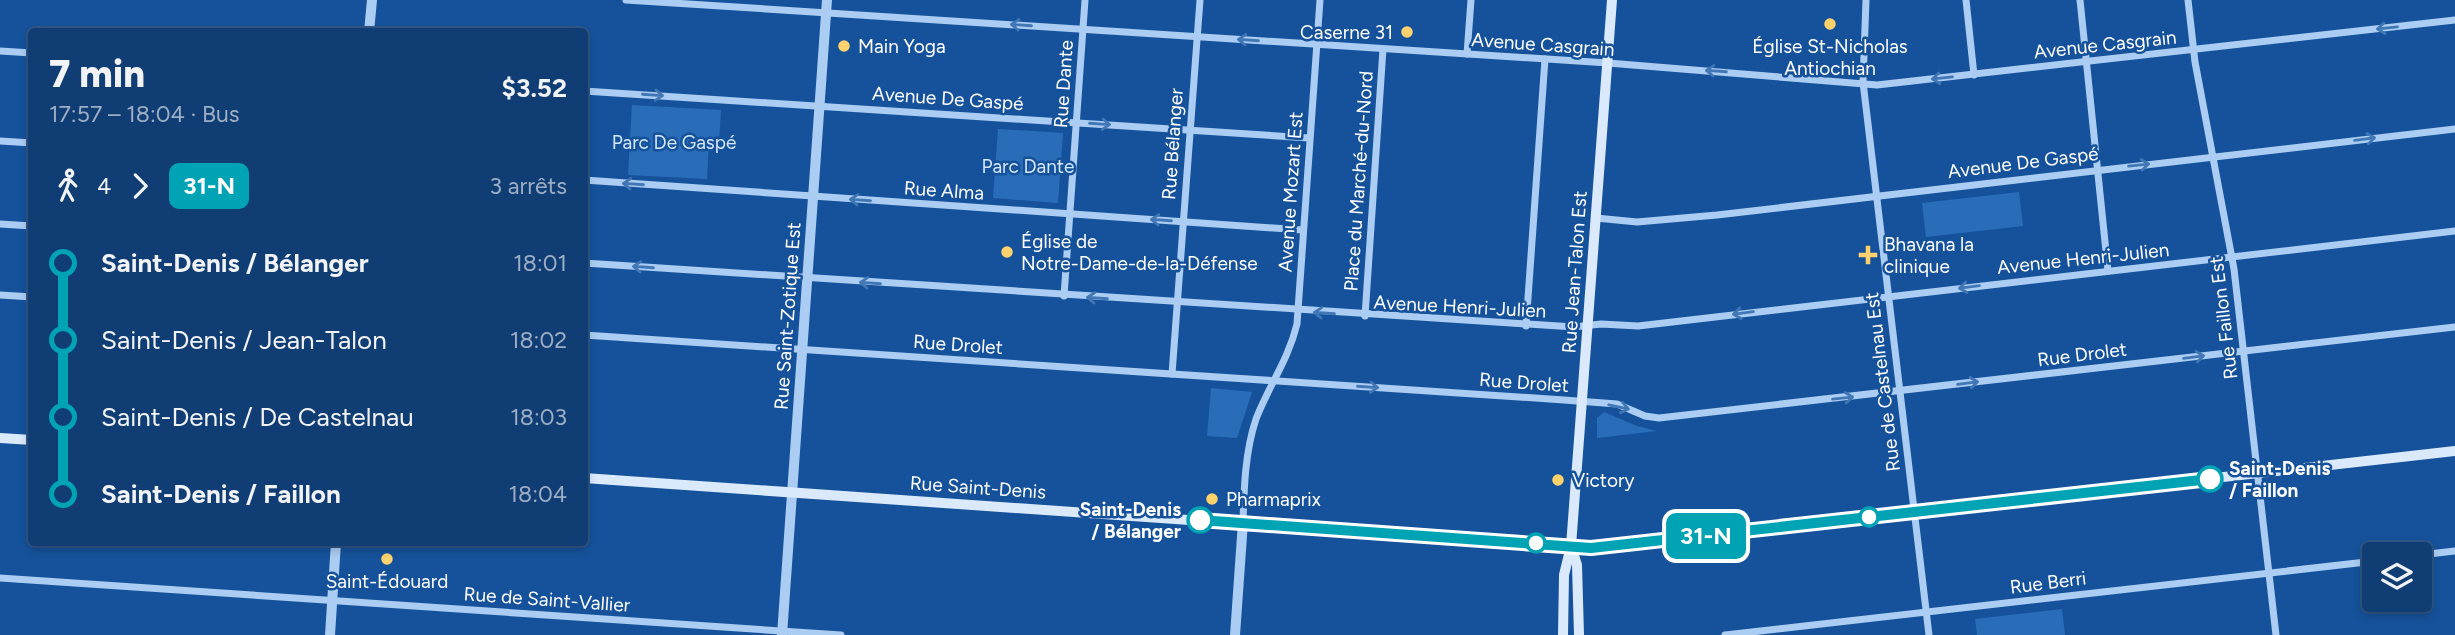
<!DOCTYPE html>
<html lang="fr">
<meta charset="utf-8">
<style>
:root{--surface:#103e74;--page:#1e497c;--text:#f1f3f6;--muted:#9caec5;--line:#305786}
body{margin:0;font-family:Figtree,sans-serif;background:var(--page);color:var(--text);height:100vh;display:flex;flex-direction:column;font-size:26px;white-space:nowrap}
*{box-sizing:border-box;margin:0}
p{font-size:23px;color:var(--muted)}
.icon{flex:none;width:38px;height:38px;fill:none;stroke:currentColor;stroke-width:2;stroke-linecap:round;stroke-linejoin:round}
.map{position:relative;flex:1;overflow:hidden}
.details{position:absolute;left:28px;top:28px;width:560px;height:518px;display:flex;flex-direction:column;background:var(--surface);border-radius:7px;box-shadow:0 4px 10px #0003,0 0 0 2px var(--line)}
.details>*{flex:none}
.badge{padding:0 14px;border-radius:10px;font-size:24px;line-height:46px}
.tools{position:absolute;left:2362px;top:542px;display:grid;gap:14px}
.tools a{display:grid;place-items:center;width:70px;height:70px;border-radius:7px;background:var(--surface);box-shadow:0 4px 10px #0003,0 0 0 2px var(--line);font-size:35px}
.map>.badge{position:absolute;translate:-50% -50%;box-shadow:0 0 0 4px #fff}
.legs{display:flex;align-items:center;gap:10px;height:77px;padding:0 21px;font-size:23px}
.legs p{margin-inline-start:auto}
.headline{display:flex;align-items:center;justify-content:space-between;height:119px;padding:0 21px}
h1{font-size:38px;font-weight:800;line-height:52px}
ul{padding:0 21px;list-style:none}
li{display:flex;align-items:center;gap:24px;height:77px;font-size:26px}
li i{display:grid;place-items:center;width:10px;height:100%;margin:0 9px;background:currentColor}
li i::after{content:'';width:18px;height:18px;margin:-9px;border:5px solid;border-radius:50%;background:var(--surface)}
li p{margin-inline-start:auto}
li:first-child i{background:linear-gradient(#0000 50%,currentColor 0)}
li:last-child i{background:linear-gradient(currentColor 50%,#0000 0)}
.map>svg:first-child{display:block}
</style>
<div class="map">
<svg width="2455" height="635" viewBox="0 0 2455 635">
<rect width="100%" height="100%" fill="#15529b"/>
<g fill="#296db9">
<path d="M632 105 721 110 719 142H709L707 179 628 175Z"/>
<path d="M998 129 1063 133 1058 203 993 198Z"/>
<path d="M2019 192 2023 226 1926 237 1922 203Z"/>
<path d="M1211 388 1252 392 1237 438 1207 436Z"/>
<path d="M1604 412 1637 426 1657 431 1597 438V418Z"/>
<path d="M2062 609 2065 635H1977L1975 619Z"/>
</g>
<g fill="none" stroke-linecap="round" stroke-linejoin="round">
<g stroke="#abcdf3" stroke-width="7">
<path d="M626 0 1608 63 1877 85 2455 20"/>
<path d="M1866 0 1863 82 1929 635"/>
<path d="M1966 0 1974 75"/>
<path d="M2080 0 2108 271"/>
<path d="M2188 0 2195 62 2234 269 2276 635"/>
<path d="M0 51 32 53"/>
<path d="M1467 54 1471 0"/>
<path d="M584 91 1309 138"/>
<path d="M0 141 32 143"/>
<path d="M584 180 1302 230"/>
<path d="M1596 218 1637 222 1717 215 2455 129"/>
<path d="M0 224 32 226"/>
<path d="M584 263 1574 327 1601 324 1638 326 2455 231"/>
<path d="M0 295 32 297"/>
<path d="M1064 296 1085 0"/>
<path d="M1365 316 1383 49"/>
<path d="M1526 326 1545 59"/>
<path d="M584 335 1564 400 1617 404 1645 416 1659 418 2455 327"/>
<path d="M1172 374 1200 0"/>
<path d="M1243 522C1244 488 1245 452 1256 419 1269 385 1288 361 1297 324L1320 0"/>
<path d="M2420 555 2455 551"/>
<path d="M0 578 841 635"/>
<path d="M1725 635 2375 561"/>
</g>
<g stroke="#abcdf3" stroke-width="10">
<path d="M369 32 372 0"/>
<path d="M330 635 336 542"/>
<path d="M782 635 827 0"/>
<path d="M1235 635 1243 522"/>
</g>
<g stroke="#daeafc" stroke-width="10">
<path d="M0 438 32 440"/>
<path d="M584 478 1591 548 2455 451"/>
<path d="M1571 546 1577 565 1579 635"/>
<path d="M1563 635 1564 575 1571 546 1612 0"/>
</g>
</g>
<defs><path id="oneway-shaft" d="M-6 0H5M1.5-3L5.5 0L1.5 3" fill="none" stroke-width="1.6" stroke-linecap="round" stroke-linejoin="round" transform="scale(1.75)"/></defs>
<g stroke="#4277b5">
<use href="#oneway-shaft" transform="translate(1021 25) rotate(-176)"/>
<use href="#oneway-shaft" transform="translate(2387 28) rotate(174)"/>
<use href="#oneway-shaft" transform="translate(1248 40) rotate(-176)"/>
<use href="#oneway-shaft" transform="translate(1716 71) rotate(-176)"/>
<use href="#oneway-shaft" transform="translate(1942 78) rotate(174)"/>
<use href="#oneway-shaft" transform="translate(653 95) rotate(4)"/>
<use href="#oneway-shaft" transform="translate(1100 124) rotate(4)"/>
<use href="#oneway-shaft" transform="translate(2365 139) rotate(-7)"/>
<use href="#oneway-shaft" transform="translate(2139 165) rotate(-6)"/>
<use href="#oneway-shaft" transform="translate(633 184) rotate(-176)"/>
<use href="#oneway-shaft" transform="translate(860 200) rotate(-176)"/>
<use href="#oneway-shaft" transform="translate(1161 220) rotate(-176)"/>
<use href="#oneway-shaft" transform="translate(643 267) rotate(-176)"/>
<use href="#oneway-shaft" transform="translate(870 283) rotate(-176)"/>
<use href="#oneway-shaft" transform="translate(1969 287) rotate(173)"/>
<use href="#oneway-shaft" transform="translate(1097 298) rotate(-176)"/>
<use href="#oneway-shaft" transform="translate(1324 313) rotate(-176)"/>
<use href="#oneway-shaft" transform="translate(1743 313) rotate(173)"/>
<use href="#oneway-shaft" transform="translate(2194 357) rotate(-7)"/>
<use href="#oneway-shaft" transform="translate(1968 383) rotate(-7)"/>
<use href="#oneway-shaft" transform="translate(1368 387) rotate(4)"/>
<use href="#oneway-shaft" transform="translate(1843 398) rotate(-6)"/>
<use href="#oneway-shaft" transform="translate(1619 407) rotate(12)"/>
</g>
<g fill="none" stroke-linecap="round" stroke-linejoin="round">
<g stroke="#fff" stroke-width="16">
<path id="line-1" d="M1200 520 1591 548 2210 479"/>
</g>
<use href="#line-1" stroke="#00a3b4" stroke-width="10"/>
</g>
<g fill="#ffd26d" stroke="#15529b" stroke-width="2.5">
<circle cx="1830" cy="24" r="7"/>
<circle cx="1407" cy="32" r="7"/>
<circle cx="844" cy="46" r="7"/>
<circle cx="1007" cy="252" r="7"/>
<path d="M1864.5 244.5h7v7h7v7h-7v7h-7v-7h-7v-7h7z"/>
<circle cx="1558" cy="480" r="7"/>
<circle cx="1212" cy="499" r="7"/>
<circle cx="387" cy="559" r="7"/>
</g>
<g fill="#fff" stroke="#00a3b4" stroke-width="3.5">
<circle cx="2210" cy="479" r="12"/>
<circle cx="1869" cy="517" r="9"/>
<circle cx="1200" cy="520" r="12"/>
<circle cx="1536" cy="543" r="9"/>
</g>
<g text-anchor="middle" stroke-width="5" stroke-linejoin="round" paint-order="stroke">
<g font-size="19" fill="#fff" stroke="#15529b" text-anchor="start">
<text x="1393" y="39" text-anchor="end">Caserne 31</text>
<text x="858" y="53">Main Yoga</text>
<text x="1830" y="53" text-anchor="middle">Église St-Nicholas<tspan x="1830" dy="22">Antiochian</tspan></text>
<text x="1021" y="248">Église de<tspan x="1021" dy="22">Notre-Dame-de-la-Défense</tspan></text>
<text x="1884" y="251">Bhavana la<tspan x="1884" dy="22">clinique</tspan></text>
<text x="1572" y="487">Victory</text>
<text x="1226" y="506">Pharmaprix</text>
<text x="387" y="588" text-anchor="middle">Saint-Édouard</text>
</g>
<g font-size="19" fill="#fff" stroke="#15529b">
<text transform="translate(1543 44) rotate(4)" y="7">Avenue Casgrain</text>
<text transform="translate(2105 44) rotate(-6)" y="7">Avenue Casgrain</text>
<text transform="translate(1063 84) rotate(-86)" y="7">Rue Dante</text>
<text transform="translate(948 98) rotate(4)" y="7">Avenue De Gaspé</text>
<text transform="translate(1172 144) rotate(-86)" y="7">Rue Bélanger</text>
<text transform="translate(2023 162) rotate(-7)" y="7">Avenue De Gaspé</text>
<text transform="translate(1358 181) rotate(-86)" y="7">Place du Marché-du-Nord</text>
<text transform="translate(944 190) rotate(4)" y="7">Rue Alma</text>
<text transform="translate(1290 192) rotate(-86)" y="7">Avenue Mozart Est</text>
<text transform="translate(2083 258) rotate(-6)" y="7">Avenue Henri-Julien</text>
<text transform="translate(1574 272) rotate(-86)" y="7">Rue Jean-Talon Est</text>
<text transform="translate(1460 306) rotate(3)" y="7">Avenue Henri-Julien</text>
<text transform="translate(787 316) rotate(-86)" y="7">Rue Saint-Zotique Est</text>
<text transform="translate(2223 318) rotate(-97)" y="7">Rue Faillon Est</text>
<text transform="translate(958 344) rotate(4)" y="7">Rue Drolet</text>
<text transform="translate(2082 354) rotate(-7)" y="7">Rue Drolet</text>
<text transform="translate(1524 382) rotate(4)" y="7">Rue Drolet</text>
<text transform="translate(1882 382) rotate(-97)" y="7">Rue de Castelnau Est</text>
<text transform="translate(978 487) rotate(4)" y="7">Rue Saint-Denis</text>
<text transform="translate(2048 582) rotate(-7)" y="7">Rue Berri</text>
<text transform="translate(547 599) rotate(4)" y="7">Rue de Saint-Vallier</text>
</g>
<g font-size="19" fill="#d3e7fd" stroke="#15529b">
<text x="674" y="149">Parc De Gaspé</text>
<text x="1028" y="173">Parc Dante</text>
</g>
<g font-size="19" font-weight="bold" fill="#fff" stroke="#15529b" text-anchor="start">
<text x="2229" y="475">Saint-Denis<tspan x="2229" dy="22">/ Faillon</tspan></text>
<text x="1181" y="516" text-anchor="end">Saint-Denis<tspan x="1181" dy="22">/ Bélanger</tspan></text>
</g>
</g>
</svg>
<div class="tools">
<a><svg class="icon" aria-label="layers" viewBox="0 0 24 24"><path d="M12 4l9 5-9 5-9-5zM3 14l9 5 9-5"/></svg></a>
</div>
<b class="badge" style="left:1706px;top:536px;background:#00a3b4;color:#fff">31-N</b>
<section class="details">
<div class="headline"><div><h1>7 min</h1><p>17:57 – 18:04 · Bus</p></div><b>$3.52</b></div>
<div class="legs"><svg class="icon" aria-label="walk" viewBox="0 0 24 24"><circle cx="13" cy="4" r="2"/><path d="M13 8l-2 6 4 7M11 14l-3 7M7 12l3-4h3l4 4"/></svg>4<svg class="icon" aria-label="forward" viewBox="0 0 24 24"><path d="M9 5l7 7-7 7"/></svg><b class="badge" style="background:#00a3b4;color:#fff">31-N</b><p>3 arrêts</p></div>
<ul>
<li><i style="color:#00a3b4"></i><b>Saint-Denis / Bélanger</b><p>18:01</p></li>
<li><i style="color:#00a3b4"></i><span>Saint-Denis / Jean-Talon</span><p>18:02</p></li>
<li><i style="color:#00a3b4"></i><span>Saint-Denis / De Castelnau</span><p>18:03</p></li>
<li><i style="color:#00a3b4"></i><b>Saint-Denis / Faillon</b><p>18:04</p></li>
</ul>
</section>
</div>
